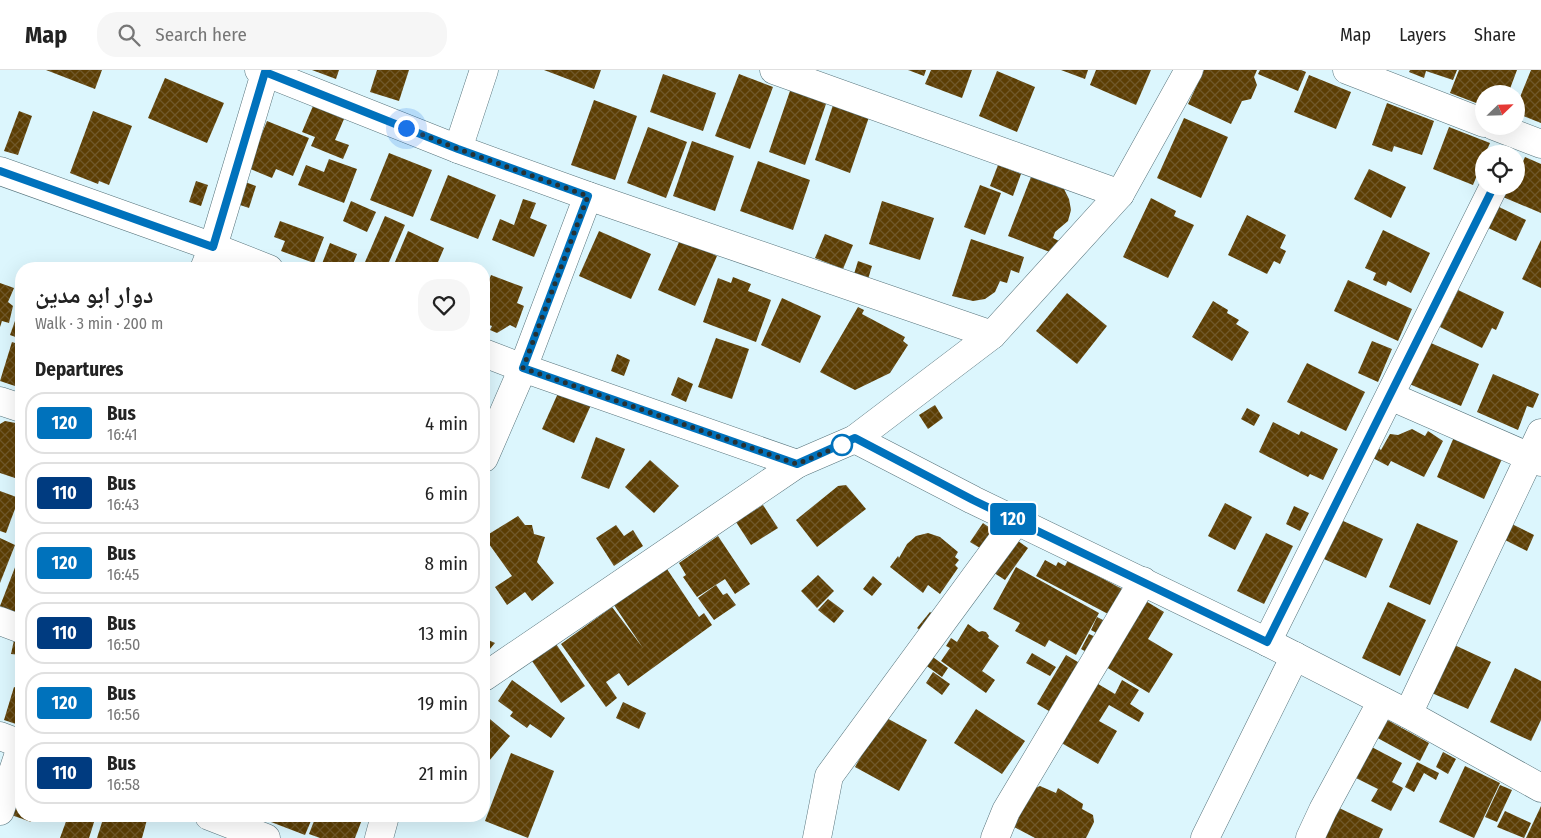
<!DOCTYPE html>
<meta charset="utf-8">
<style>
:root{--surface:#fff;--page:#f6f6f6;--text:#222;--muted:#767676;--line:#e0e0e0}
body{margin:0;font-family:"Fira Sans Condensed","Noto Naskh Arabic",sans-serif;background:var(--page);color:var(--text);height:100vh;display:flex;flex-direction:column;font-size:19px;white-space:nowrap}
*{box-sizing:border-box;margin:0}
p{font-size:16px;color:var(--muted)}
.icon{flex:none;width:28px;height:28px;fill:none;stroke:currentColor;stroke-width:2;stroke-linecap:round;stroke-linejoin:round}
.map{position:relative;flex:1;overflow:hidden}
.side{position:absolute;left:15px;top:192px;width:475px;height:560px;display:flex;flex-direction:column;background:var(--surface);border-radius:20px;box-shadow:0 5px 20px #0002}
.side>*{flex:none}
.badge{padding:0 10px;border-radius:4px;font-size:18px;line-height:32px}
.needle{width:32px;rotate:67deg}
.fabs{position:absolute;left:1475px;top:15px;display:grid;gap:10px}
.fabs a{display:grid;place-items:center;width:50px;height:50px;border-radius:50%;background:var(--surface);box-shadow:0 5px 20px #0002;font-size:25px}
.you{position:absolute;width:25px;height:25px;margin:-12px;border:4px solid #fff;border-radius:50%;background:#1a73e8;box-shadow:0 0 0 8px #1a73e833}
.map>.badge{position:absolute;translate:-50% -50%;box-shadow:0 0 0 2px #fff}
h2{padding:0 20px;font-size:19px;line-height:45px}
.round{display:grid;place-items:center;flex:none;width:52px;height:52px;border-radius:20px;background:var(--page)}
.headline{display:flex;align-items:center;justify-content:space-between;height:85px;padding:0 20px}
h1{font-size:24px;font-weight:800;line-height:38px}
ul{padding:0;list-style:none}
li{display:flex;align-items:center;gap:15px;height:62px;margin:0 10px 8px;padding:0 10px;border:2px solid var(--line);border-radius:20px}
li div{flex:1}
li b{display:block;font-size:19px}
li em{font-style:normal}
li .badge{min-width:55px;font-weight:700;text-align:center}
header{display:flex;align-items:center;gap:30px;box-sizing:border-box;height:70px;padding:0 25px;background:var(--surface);border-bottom:1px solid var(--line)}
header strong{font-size:24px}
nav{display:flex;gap:28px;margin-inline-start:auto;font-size:18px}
.search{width:350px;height:45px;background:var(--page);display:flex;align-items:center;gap:12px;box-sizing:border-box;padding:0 18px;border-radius:20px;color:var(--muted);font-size:19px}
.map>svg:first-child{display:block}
</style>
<header>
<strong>Map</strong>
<div class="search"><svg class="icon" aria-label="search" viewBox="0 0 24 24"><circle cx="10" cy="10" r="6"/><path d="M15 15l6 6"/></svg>Search here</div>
<nav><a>Map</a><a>Layers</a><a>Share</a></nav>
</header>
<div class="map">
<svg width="1541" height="768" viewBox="0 0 1541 768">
<defs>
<pattern id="building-cross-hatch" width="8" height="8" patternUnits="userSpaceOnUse" patternTransform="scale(1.25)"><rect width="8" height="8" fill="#5c3e04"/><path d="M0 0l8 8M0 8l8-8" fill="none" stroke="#70582a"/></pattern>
</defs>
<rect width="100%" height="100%" fill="#dcf6fd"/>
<g fill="url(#building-cross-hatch)">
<path d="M46 0H102L95 19Z"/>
<path d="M312 0H339L336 9Z"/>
<path d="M377 0H409L399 31 370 22Z"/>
<path d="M544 0H601L594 19Z"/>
<path d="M908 0H926L924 6Z"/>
<path d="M931 0H972L962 28 925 14Z"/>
<path d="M1061 0H1088L1085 9Z"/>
<path d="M1096 0H1151L1136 35 1090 15Z"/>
<path d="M1204 0H1257L1254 7 1257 15 1251 29 1242 31 1231 54 1188 34Z"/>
<path d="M1260 0H1301L1306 2 1298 21 1258 4Z"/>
<path d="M1410 0H1457L1453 10 1426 1 1424 8 1409 2Z"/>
<path d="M1459 0H1517L1508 24H1484V36L1450 23Z"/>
<path d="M1531 0H1541V53L1516 43V37Z"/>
<path d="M997 1 1035 17 1017 62 979 46Z"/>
<path d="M663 4 716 23 703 61 650 42Z"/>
<path d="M739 4 773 17 750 79 715 66Z"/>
<path d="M1309 5 1351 22 1336 59 1294 42Z"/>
<path d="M165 8 224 33 207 73 148 48Z"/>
<path d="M791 18 827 31 805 95 769 82Z"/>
<path d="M594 30 637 46 615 110 571 95Z"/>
<path d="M1387 33 1434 51 1422 85 1394 76 1392 82 1372 75Z"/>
<path d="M833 35 869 47 850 103 815 90Z"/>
<path d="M313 36 344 49 335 70 349 75 343 89 311 76 315 67 302 62Z"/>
<path d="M19 41 32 46 18 85 4 81Z"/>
<path d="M93 41 132 56 109 115 99 111 98 114 70 103Z"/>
<path d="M1184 48 1228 67 1201 128 1157 108Z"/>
<path d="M267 51 309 68 293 106 276 99 272 108 248 98Z"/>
<path d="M648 57 687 72 666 128 627 113Z"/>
<path d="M1449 57 1490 73 1485 84H1484V88L1473 115 1433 99Z"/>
<path d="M692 71 734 86 715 141 673 126Z"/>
<path d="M389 83 432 100 413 147 370 130Z"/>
<path d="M1525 87 1541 94V143L1503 127 1507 116H1516V107Z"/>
<path d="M329 89 357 99 344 133 298 115 306 95 324 102Z"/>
<path d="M758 91 810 110 793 160 740 141Z"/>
<path d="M998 95 1021 104 1013 126 990 116Z"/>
<path d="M1369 99 1406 117 1391 148 1354 129Z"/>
<path d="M448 105 496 125 478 169 430 150Z"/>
<path d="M1031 107 1064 119 1069 129 1071 140 1068 151 1055 162 1053 168 1059 171 1055 184 1008 166Z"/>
<path d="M196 111 208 115 201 136 189 132Z"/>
<path d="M245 112 256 116 249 138 237 134Z"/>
<path d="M980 115 1001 123 985 165 964 157Z"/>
<path d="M1151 128 1176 141 1174 146 1194 155 1168 208 1123 187Z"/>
<path d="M523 129 536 133 530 148 547 155 534 187 492 170 500 149 514 155Z"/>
<path d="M351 131 376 142 367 162 343 151Z"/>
<path d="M882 131 934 148 920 190 869 174Z"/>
<path d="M1497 136 1526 150 1516 171 1486 157Z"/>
<path d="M1247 145 1286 165 1280 178 1286 181 1280 194 1274 191 1267 204 1228 185Z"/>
<path d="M385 146 405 155 386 199H362Z"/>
<path d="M280 151 324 167 314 193 281 181 285 171 274 167Z"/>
<path d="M1383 160 1430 183 1411 223 1388 211 1386 216 1373 210 1376 203 1365 198Z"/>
<path d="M408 161 444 178 435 199H392Z"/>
<path d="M599 161 651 184 631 229 579 206Z"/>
<path d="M825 164 853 175 843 199 815 188Z"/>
<path d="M971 169 1024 187 1019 203 1011 200 1007 213 1000 211 995 222 985 229 973 231 952 226Z"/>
<path d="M680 170 717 186 695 236 658 220Z"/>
<path d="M1541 170V218L1522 209Z"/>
<path d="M330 173 357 184 351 199H320Z"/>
<path d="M858 191 872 196 868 209 854 204Z"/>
<path d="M491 205 523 217 517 233 524 236 516 258 510 255 497 263 490 260 492 256 484 253V223Z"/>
<path d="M733 207 751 214 748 221 771 230 756 272 703 252 718 208 731 213Z"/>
<path d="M1348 210 1412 239 1398 271 1334 241Z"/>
<path d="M0 213 14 218 8 232 13 236 9 253 2 251 0 257Z"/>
<path d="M1458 220 1504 242 1496 260 1492 258 1482 278 1440 257Z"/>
<path d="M1067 223 1107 256 1077 294 1036 261Z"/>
<path d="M782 228 821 246 800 293 761 275Z"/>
<path d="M1213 231 1228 240 1227 243 1239 250 1236 254 1249 262 1232 291 1192 267Z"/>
<path d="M21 234V269L10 265Z"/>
<path d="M858 237 864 240 862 244 905 267 903 271 908 275 890 303 855 320 820 302Z"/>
<path d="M716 268 749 279 732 329 698 317Z"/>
<path d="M1424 270 1479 294 1461 336 1407 313Z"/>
<path d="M1372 271 1392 279 1378 312 1358 303Z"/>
<path d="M12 272 21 275V318L0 311Z"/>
<path d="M617 284 630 290 624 306 611 301Z"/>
<path d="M1307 293 1365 322 1346 361 1287 332Z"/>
<path d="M484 299 490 302 484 316Z"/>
<path d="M1493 304 1539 324 1533 338 1527 336 1518 360 1477 342Z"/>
<path d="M678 307 693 314 686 332 671 325Z"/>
<path d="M559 321 591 335 574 373 542 359Z"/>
<path d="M935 335 943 348 928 359 919 345Z"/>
<path d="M1247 338 1260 345 1254 356 1241 349Z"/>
<path d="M5 351 21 354V410L0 403V354Z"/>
<path d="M1273 352 1299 365 1301 361 1338 379 1323 410 1310 404 1308 407 1259 382Z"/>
<path d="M1412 359 1425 366 1428 361 1443 371 1424 407 1391 391 1388 396 1371 387 1377 377 1381 380 1390 364 1398 365Z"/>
<path d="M596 367 625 379 609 419 581 408Z"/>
<path d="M1454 367 1502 389 1484 429 1437 407Z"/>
<path d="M650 390 679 416 654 443 625 417Z"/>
<path d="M846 415 866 439 817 477 796 450 838 416Z"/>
<path d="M0 421 19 428 6 463 0 461Z"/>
<path d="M1225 433 1252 447 1235 480 1208 466Z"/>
<path d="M763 435 778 458 751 475 736 452Z"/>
<path d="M1294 436 1309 443 1300 461 1286 454Z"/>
<path d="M518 446 525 455H532L534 464 545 467 537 492 554 513 532 531 525 522 507 535 495 517 512 506 484 467Z"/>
<path d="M1341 450 1383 469 1366 508 1324 489Z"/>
<path d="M983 453 997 463 985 481 970 472Z"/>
<path d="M1417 453 1458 471 1430 535 1389 517Z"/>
<path d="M1512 454 1534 465 1527 481 1505 470Z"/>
<path d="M616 455 624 466 633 460 643 476 614 496 596 468Z"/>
<path d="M928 463 940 467 958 482 955 487 959 490 955 495 958 498 940 524 928 515 923 523 890 497 898 486 899 488 907 474 916 466Z"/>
<path d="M1266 463 1293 476 1264 534 1237 521Z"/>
<path d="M718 466 750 514 735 524 725 509 697 527 683 507 686 505 679 493Z"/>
<path d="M1011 466 1028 478 1005 510 988 499Z"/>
<path d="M0 468 15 475 0 513Z"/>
<path d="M21 482V545L0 536Z"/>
<path d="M1045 490 1056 496 1058 492 1065 496 1068 490 1124 520 1110 545 1036 506Z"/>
<path d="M1016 497 1099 543 1076 585 1049 570 1045 577 1015 561 1020 553 993 539Z"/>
<path d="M667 499 699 547 704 543 712 555 628 616 619 603 606 612 617 628 606 637 561 574 612 537 643 578 614 535Z"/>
<path d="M818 505 834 521 817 538 801 521Z"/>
<path d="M873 506 882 514 872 526 863 519Z"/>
<path d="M716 515 723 525 727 523 736 535 714 550 698 528Z"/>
<path d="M1139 527 1164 542 1148 569 1173 584 1149 623 1106 597Z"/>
<path d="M828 529 844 541 834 553 818 540Z"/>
<path d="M1388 532 1426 550 1400 606 1362 588Z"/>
<path d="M930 542 939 549 926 565 917 558Z"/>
<path d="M1097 547 1109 553 1102 566 1091 560Z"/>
<path d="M968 554 979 562 982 561 986 562 989 566 988 568 999 576 982 601 995 610 986 623 941 591 950 578 946 576 951 568 957 572Z"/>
<path d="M1089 564 1100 569 1092 585 1081 579Z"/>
<path d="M484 568 495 573 484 586Z"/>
<path d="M14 570 21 572V585L11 584Z"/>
<path d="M1448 572 1491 592 1468 639 1425 620Z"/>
<path d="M556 574 585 616 561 633 532 591Z"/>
<path d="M1032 583 1056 597 1050 606 1026 593Z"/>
<path d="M930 585 948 598 942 607 924 594Z"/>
<path d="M1066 585 1083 595 1054 644 1037 634Z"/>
<path d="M1515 598 1541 611V650L1531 671 1490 652Z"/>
<path d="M933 602 950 614 942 625 926 613Z"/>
<path d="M512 610 565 648 551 668 530 654 527 658 510 646 513 642 498 631Z"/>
<path d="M1122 610 1139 620 1130 634 1144 643 1139 652 1109 635 1099 651 1117 661 1098 694 1058 671 1093 611 1115 624Z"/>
<path d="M14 617 21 620V637L16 654 4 650Z"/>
<path d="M623 632 646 643 639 659 616 648Z"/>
<path d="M976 639 1025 671 1002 704 954 673Z"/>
<path d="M484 644 510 666 484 697Z"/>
<path d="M883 646 927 670 899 721 855 697Z"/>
<path d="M1382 647 1429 673 1420 691 1372 665Z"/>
<path d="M1366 674 1402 693 1392 712 1403 718 1391 741 1371 731 1378 719 1350 705Z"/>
<path d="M1443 682 1456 689 1448 704 1436 697Z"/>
<path d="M511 683 554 701 528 768 485 751Z"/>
<path d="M1417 692 1439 703 1436 710 1424 703 1414 722 1405 717Z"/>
<path d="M21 693V746H33L31 752 3 742Z"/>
<path d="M1465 696 1500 713 1474 768 1439 752Z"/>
<path d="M1500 715 1512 720 1497 752 1485 747Z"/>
<path d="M1040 716 1056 723 1058 718 1083 734 1082 739 1093 745 1094 752 1086 768H1035L1014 757 1033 719Z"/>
<path d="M1335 736 1383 759 1379 768H1320Z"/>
<path d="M1541 736V768H1526Z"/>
<path d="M1505 741 1531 753 1524 768 1497 757Z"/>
<path d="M68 746H96L89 768H60Z"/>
<path d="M104 746H148L142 768H97Z"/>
<path d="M273 746H313L305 765 271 752Z"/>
<path d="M316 746H361L363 747 355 768H320L309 764Z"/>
</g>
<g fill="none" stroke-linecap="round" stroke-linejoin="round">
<g stroke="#56737b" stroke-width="29">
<g id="minor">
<path d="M259 0 458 79 588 126 992 265"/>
<path d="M774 0 1120 124"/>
<path d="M1347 0 1484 53"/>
<path d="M1494 56 1541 74"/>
<path d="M458 79 484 0"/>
<path d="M0 101 213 177 269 199"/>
<path d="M204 199 213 177 266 0"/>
<path d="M484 283 523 298 797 394"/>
<path d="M1390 326 1541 392"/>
<path d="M0 331 21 338"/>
<path d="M855 369 973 430 1267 572 1408 644 1541 718"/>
<path d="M484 388 523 298 588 126"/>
<path d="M0 551 21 559"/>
<path d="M1267 572 1494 116"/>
<path d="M484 607 797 394 855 369 992 265 1120 124 1189 0"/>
<path d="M1408 644 1541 363"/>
<path d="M0 666 21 674"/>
<path d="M0 741 21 677"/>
<path d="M209 746 266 768"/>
<path d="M379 768 385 746"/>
<path d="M817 768 829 706 1017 450"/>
<path d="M995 768 1006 741 1143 511"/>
<path d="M1205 768 1295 586"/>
<path d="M1310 768 1323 740 1382 631"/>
</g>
</g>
<use href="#minor" stroke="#fff" stroke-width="28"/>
</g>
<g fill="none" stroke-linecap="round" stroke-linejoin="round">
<g stroke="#fff" stroke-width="11">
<path id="line" d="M0 101 213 177 265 2 458 79 588 126 523 298 797 394 855 368 973 430 1267 572 1494 116"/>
</g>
<use href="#line" stroke="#0072bc" stroke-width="8"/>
<path stroke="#253235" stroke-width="5" stroke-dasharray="0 9" d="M406 58 458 79 588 126 523 298 797 394 842 375"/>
</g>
<circle fill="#fff" stroke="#0072bc" stroke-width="2.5" cx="842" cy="375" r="10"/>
</svg>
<div class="fabs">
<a><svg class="needle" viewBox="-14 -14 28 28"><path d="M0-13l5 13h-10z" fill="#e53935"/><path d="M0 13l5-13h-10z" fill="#767676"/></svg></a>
<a><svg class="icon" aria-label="locate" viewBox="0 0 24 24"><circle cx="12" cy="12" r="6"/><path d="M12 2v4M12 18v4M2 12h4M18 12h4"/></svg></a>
</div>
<div class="you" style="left:406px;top:58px"></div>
<b class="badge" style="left:1013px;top:449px;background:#0072bc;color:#fff">120</b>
<section class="side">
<div class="headline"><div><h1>دوار ابو مدين</h1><p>Walk · 3 min · 200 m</p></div><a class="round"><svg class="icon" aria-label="heart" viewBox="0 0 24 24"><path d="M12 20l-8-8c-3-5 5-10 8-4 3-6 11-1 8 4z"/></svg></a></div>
<h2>Departures</h2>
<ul>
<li><span class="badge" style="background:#0072bc;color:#fff">120</span><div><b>Bus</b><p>16:41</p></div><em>4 min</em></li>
<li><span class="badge" style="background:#003b80;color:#fff">110</span><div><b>Bus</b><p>16:43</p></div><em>6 min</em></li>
<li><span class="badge" style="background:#0072bc;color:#fff">120</span><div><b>Bus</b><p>16:45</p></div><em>8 min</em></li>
<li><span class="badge" style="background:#003b80;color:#fff">110</span><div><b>Bus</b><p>16:50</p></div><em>13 min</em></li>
<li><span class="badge" style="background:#0072bc;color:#fff">120</span><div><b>Bus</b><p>16:56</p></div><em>19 min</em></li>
<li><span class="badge" style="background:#003b80;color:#fff">110</span><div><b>Bus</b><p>16:58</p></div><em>21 min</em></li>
</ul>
</section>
</div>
